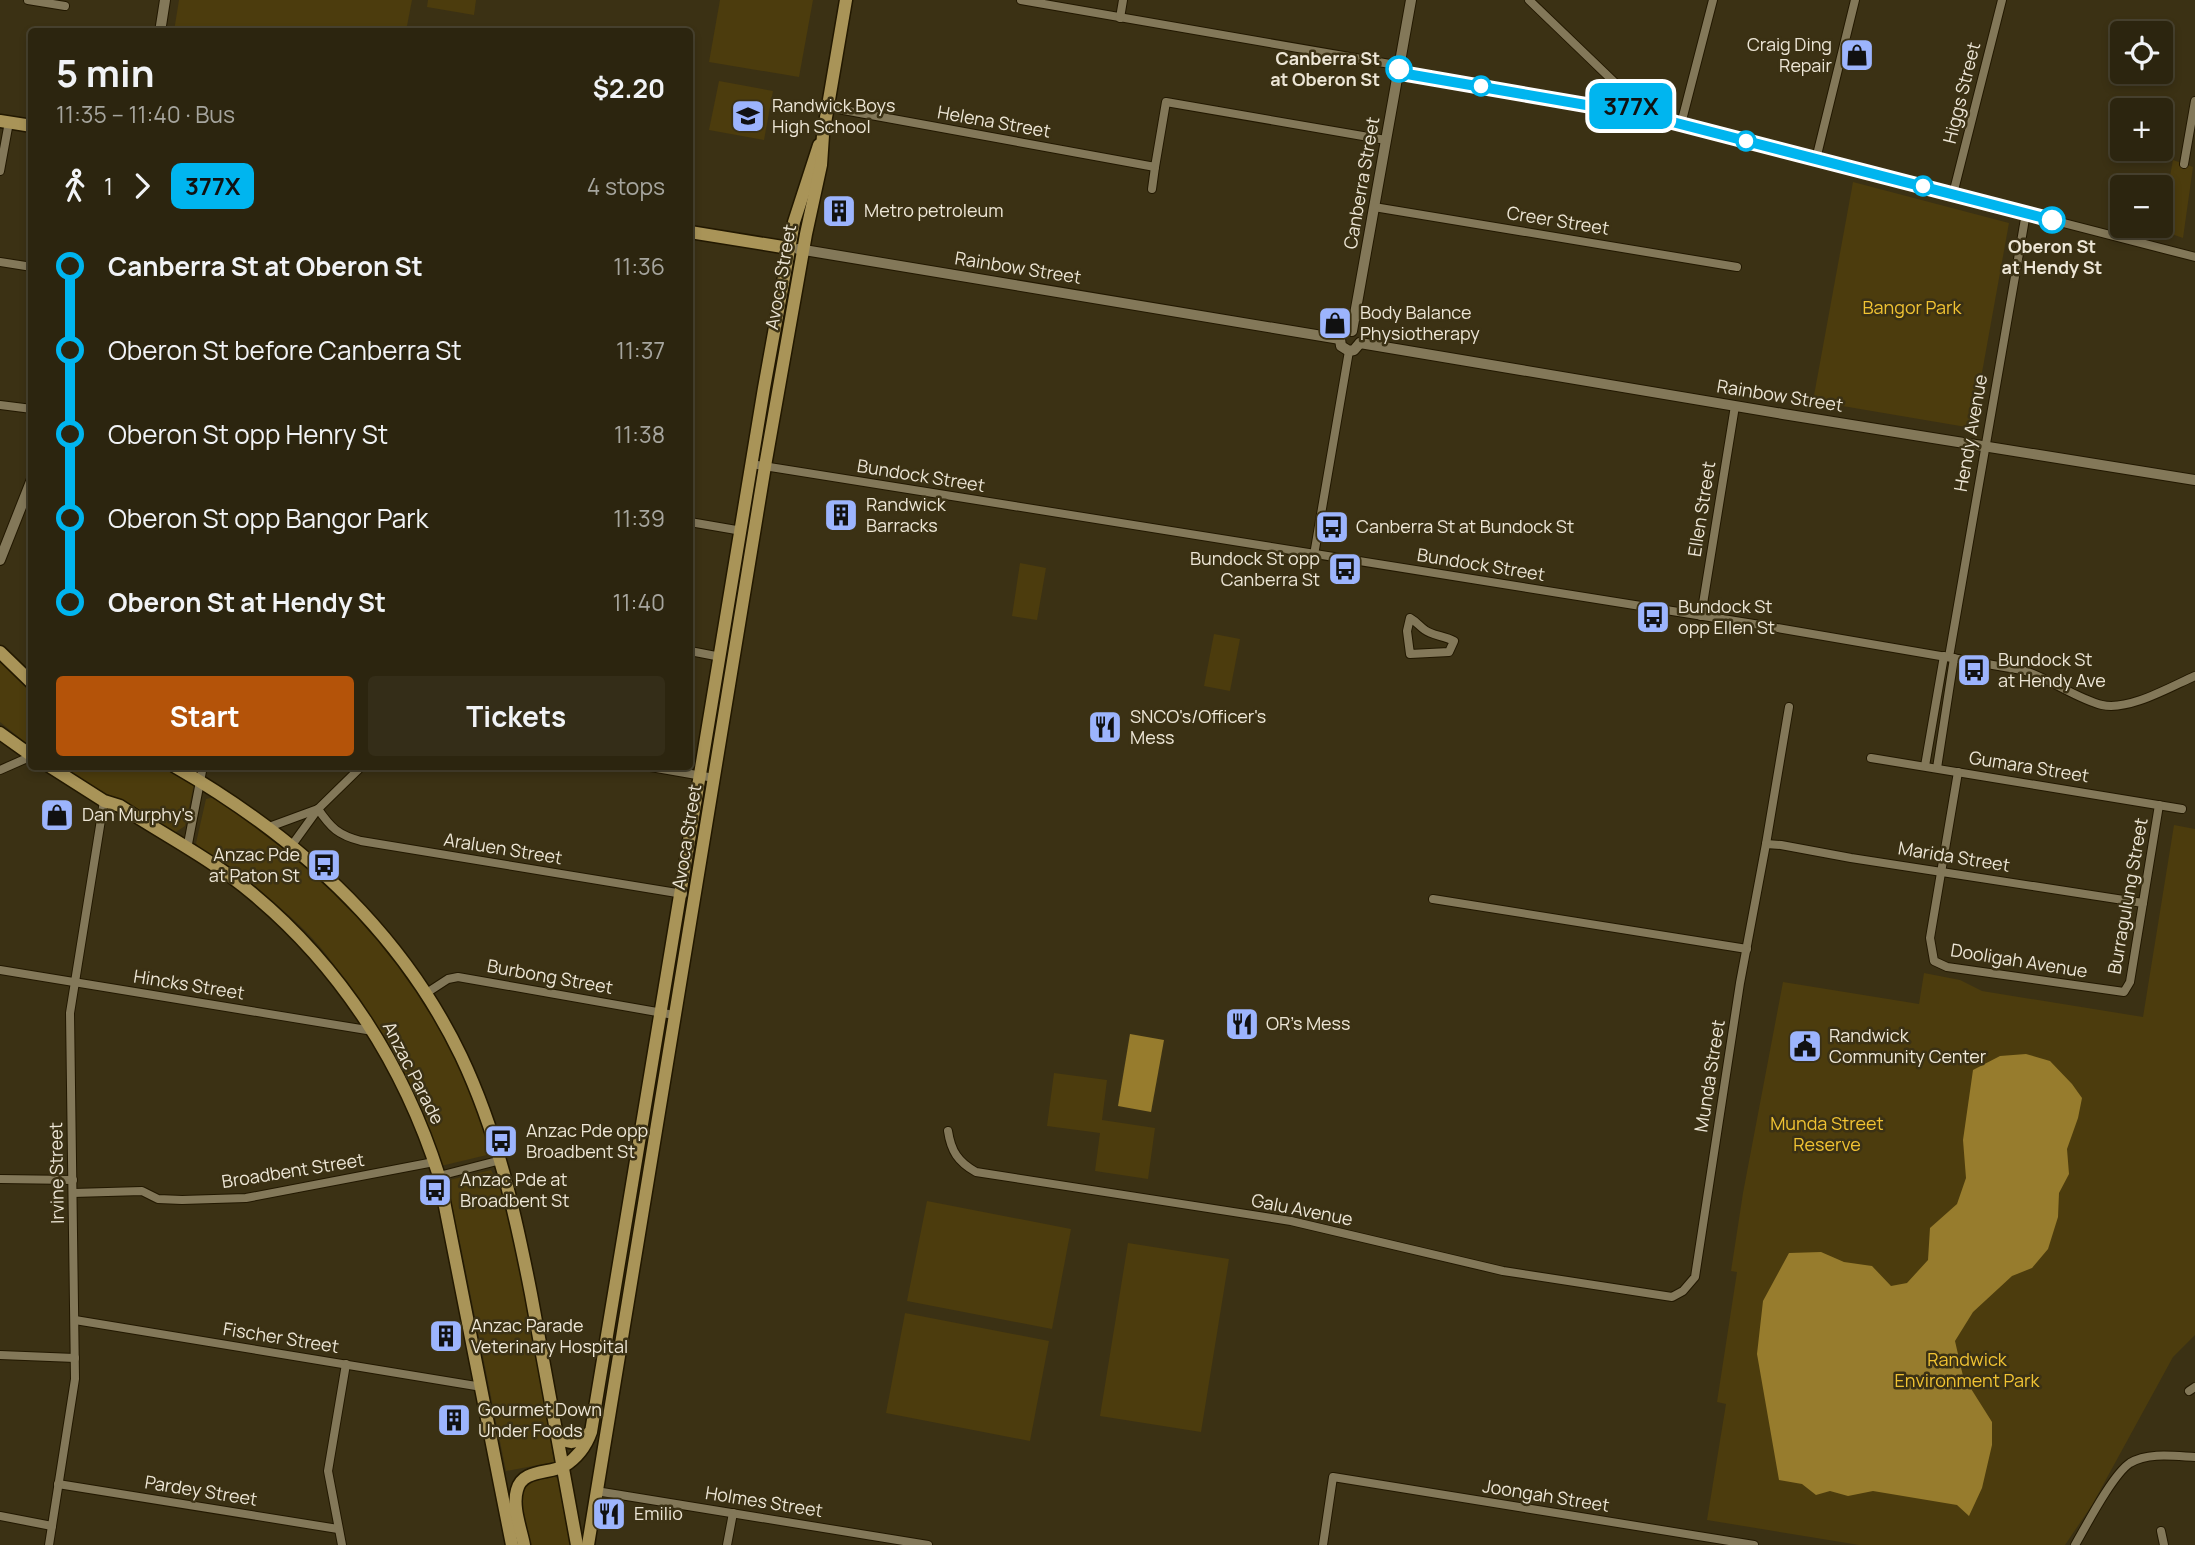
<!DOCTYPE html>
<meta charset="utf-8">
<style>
:root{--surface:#2c250f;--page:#342d18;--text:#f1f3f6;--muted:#a6a59e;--line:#48422f;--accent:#b45309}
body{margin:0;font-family:Manrope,sans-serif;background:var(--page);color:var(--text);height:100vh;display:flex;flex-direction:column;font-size:26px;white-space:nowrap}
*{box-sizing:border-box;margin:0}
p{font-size:23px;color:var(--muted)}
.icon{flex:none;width:38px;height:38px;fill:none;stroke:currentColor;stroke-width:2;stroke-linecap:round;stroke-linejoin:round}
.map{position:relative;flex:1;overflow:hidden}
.sheet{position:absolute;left:28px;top:28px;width:665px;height:742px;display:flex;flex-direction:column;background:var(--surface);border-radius:7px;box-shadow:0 4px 10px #0003,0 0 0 2px var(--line)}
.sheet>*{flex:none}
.badge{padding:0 14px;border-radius:10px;font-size:24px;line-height:46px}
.tools{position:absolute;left:2110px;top:21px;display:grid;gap:14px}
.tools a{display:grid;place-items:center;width:63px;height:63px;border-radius:7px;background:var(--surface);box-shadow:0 4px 10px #0003,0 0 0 2px var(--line);font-size:35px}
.map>.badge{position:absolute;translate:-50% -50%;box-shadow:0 0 0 4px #fff}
.legs{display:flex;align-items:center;gap:10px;height:77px;padding:0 28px;font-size:23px}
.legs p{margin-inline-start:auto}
.head{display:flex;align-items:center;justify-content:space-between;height:119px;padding:0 28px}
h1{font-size:38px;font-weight:700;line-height:52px}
.action{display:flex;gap:14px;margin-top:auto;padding:14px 28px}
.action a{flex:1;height:80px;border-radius:7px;background:var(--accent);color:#fff;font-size:28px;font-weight:700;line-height:80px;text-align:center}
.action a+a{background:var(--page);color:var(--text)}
ul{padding:0 28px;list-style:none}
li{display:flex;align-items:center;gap:24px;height:84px;font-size:26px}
li i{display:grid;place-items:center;width:10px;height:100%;margin:0 9px;background:currentColor}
li i::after{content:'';width:18px;height:18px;margin:-9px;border:5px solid;border-radius:50%;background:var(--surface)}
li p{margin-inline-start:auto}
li:first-child i{background:linear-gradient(#0000 50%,currentColor 0)}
li:last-child i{background:linear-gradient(currentColor 50%,#0000 0)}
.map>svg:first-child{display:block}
</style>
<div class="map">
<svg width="2195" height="1545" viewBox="0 0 2195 1545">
<rect width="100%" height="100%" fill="#3b3114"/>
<g fill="#4c3c0d">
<path d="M179 0H412L406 31H174Z"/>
<path d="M428 0H476L474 15 427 7Z"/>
<path d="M720 0H813L799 77 709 62Z"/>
<path d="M719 81 773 91 764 140 709 130Z"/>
<path d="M2173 160 2193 167 2183 238 2160 230Z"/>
<path d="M1853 182 2009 223 1972 428 1813 401Z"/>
<path d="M1020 563 1046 568 1037 620 1012 616Z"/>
<path d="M1214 634 1240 639 1230 691 1204 686Z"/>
<path d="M0 661 31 690V747L0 722Z"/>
<path d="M62 767H163L194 784 185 826 173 834Z"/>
<path d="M215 797C316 865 398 943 453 1054 468 1085 480 1120 491 1154L441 1166C422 1105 394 1057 359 1004 347 985 335 964 320 947 289 910 240 876 200 850L196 843 206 799Z"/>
<path d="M2174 825 2195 829V1335L2173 1357 2092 1505 2065 1545H1859L1707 1520 1726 1404 1717 1402 1737 1272 1731 1271 1743 1193 1783 982 1919 1004 1924 973 1960 980 1982 991 2143 1017Z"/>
<path d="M1054 1073 1107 1080 1102 1120 1155 1128 1148 1179 1095 1171 1100 1133 1047 1126Z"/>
<path d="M491 1170 505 1196 533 1332 554 1462 506 1471 461 1247 445 1181Z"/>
<path d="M927 1201 1071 1229 1052 1329 907 1301Z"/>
<path d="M1128 1243 1229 1259 1201 1432 1100 1416Z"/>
<path d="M905 1313 1049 1341 1030 1441 886 1413Z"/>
<path d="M554 1476 559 1480 571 1545H529C525 1527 511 1493 532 1481 538 1478 546 1477 554 1476Z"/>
</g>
<g fill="#977c2d">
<path d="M1130 1034 1164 1040 1151 1112 1118 1106Z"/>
<path d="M2026 1054 2050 1061 2072 1084 2082 1098 2078 1118 2067 1149 2069 1174 2059 1193 2058 1217 2048 1249 2032 1268 2012 1276 1973 1312 1955 1341 1963 1376 1992 1422V1445L1982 1488 1969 1516 1957 1505 1873 1491 1848 1496 1830 1491 1816 1495 1802 1484 1779 1480 1757 1354 1763 1301 1789 1253 1821 1252 1844 1262 1872 1266 1891 1286 1907 1283 1928 1260 1930 1228 1957 1204 1966 1178 1963 1140 1973 1070 2000 1056Z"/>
</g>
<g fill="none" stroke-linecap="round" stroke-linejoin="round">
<g stroke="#221800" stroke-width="10">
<g id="minor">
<path d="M28 0 65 6"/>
<path d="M1021 0 1390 64 1407 74 1609 109 1627 107 1636 103"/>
<path d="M1529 0 1636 103 1657 118 2195 257"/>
<path d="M1120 18 1123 0"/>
<path d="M827 107 1155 167 1166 102 1386 140"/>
<path d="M1681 124 1713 0"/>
<path d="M1816 159 1855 0"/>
<path d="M2184 164 2195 101"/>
<path d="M0 171 9 122"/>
<path d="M1152 189 1155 167"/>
<path d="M1953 194 2002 0"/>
<path d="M1374 207 1737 267"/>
<path d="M0 262 32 267"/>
<path d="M0 405 32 409"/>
<path d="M751 464 1760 625 2022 670C2049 678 2077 699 2102 705 2129 711 2170 687 2195 676"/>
<path d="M690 522 742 531"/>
<path d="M1314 555 1349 351"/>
<path d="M1701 616 1735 406"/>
<path d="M1410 618C1417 622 1419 626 1425 630 1431 635 1445 636 1454 641L1449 652 1410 654 1407 631Z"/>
<path d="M690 651 721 657"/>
<path d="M1949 657 2026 213"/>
<path d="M1871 758 2182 809"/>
<path d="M645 766 714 778"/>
<path d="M1925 766 1944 656"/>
<path d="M1937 768 1954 658"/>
<path d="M0 770 32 756"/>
<path d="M1958 772 1930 938 1934 961 1947 967 2124 992 2130 982 2159 805"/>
<path d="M318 809C331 828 338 835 361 841L683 894"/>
<path d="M269 827 318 809"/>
<path d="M1766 844 1789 707"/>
<path d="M292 845 318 809 362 766"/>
<path d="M187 849 203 766"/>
<path d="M1433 899 1747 949"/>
<path d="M0 970 373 1031"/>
<path d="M425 994 448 979 458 977 674 1015"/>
<path d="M948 1131C951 1151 958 1162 976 1172L1291 1221 1503 1271 1672 1297 1683 1291 1695 1277 1740 983 1766 844 1781 845 1851 858 2143 903"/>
<path d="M439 1176 501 1160"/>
<path d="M0 1179 73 1180"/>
<path d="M73 1193 142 1191 158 1199 182 1200 246 1198 434 1162"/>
<path d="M75 1320 482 1387"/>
<path d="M0 1355 75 1358"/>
<path d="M2189 1391 2195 1387"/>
<path d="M58 1484 338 1529"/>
<path d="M596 1491 928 1545"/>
<path d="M0 1516 52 1526"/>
<path d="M2161 1531 2164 1545"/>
<path d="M49 1545 75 1379 70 1013 104 801"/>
<path d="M342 1545 328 1471 346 1364"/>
<path d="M727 1545 733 1513"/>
<path d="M1323 1545 1333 1477 1754 1545"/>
<path d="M2075 1545C2086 1526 2113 1474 2130 1463 2148 1452 2175 1456 2195 1457"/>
</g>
</g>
<g stroke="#221800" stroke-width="12">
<g id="tertiary">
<path d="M160 32 165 0"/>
<path d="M798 249 1340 339"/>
<path d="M1352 331 1411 0"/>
<path d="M1340 339 1341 346 1349 351 1354 350 1360 343"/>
<path d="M1360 343 1783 414 2195 480"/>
<path d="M0 560 32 479"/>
</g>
</g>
<g stroke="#221800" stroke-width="15">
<g id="primary">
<path d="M0 121 32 126"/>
<path d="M690 232 789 248"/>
<path d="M0 652 32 683"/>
<path d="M0 733 32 756"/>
<path d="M49 766 104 801 120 806C164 835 213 860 253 894 342 968 404 1066 439 1176L512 1545"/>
<path d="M174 766C294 835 400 929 461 1056 497 1132 515 1212 531 1294 547 1378 561 1462 577 1545"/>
<path d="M557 1431C567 1447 576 1444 589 1433"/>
<path d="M524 1545C521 1529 512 1507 517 1490 522 1469 549 1474 564 1466 577 1458 586 1446 591 1432L764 388 794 222 819 145"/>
<path d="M588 1545 765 466 806 234 821 165 823 135 846 0"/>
</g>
</g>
<use href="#minor" stroke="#837859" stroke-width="8"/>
<use href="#tertiary" stroke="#837859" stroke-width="10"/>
<use href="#primary" stroke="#a99458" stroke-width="12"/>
</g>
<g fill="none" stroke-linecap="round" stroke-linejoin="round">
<g stroke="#fff" stroke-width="16">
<path id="line-1" d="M1399 69 1407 74 1609 109 1627 107 1636 103 1657 118 2052 220"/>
</g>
<use href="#line-1" stroke="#00b5ef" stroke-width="10"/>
</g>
<defs>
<g id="shop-square" transform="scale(1.75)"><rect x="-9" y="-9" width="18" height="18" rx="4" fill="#9cb4fd" stroke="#3b3114"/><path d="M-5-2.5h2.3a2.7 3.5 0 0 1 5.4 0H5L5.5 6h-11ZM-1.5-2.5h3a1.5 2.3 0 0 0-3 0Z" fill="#111"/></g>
<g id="school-square" transform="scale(1.75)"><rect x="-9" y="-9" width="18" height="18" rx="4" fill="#9cb4fd" stroke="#3b3114"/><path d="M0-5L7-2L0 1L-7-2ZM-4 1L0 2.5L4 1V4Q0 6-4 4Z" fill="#111"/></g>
<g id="building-square" transform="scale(1.75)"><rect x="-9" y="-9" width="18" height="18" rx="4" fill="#9cb4fd" stroke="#3b3114"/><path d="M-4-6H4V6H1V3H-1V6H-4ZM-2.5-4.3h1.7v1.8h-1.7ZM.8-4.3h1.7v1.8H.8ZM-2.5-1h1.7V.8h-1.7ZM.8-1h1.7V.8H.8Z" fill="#111"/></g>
<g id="bus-square" transform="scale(1.75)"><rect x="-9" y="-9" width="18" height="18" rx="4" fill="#9cb4fd" stroke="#3b3114"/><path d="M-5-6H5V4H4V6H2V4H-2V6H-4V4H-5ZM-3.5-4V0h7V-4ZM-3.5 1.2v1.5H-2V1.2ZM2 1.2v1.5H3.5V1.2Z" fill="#111"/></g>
<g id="restaurant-square" transform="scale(1.75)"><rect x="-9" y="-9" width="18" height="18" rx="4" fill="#9cb4fd" stroke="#3b3114"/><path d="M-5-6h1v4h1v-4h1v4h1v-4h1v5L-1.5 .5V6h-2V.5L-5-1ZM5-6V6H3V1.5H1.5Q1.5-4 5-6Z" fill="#111"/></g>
<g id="civic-square" transform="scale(1.75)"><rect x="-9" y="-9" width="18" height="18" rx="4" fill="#9cb4fd" stroke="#3b3114"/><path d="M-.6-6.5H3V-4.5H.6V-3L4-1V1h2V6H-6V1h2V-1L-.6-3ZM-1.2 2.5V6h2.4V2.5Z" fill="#111"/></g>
</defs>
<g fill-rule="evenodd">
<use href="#shop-square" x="1857" y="55"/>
<use href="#school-square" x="748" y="116"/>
<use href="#building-square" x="839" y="211"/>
<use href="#shop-square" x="1335" y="323"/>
<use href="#building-square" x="841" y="515"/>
<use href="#bus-square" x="1332" y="527"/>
<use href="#bus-square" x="1345" y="569"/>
<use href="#bus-square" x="1653" y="617"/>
<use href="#bus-square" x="1974" y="670"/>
<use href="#restaurant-square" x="1105" y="727"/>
<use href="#shop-square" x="57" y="815"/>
<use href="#bus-square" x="324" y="865"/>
<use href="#restaurant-square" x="1242" y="1024"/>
<use href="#civic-square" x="1805" y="1046"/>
<use href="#bus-square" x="501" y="1141"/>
<use href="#bus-square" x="435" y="1190"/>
<use href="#building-square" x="446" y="1336"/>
<use href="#building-square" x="454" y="1420"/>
<use href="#restaurant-square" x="609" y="1514"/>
</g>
<g fill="#fff" stroke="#00b5ef" stroke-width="3.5">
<circle cx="1399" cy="69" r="12"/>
<circle cx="1481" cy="86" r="9"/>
<circle cx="1746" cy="141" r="9"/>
<circle cx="1923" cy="186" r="9"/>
<circle cx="2052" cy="220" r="12"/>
</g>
<g text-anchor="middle" stroke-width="5" stroke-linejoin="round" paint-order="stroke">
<g font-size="18" fill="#ede6d6" stroke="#3b3114" text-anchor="start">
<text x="1832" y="51" text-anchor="end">Craig Ding<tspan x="1832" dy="21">Repair</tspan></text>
<text x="772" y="112">Randwick Boys<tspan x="772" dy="21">High School</tspan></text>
<text x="864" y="217">Metro petroleum</text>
<text x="1360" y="319">Body Balance<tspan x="1360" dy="21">Physiotherapy</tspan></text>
<text x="866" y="511">Randwick<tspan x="866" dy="21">Barracks</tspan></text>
<text x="1356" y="533">Canberra St at Bundock St</text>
<text x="1320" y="565" text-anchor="end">Bundock St opp<tspan x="1320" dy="21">Canberra St</tspan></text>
<text x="1678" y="613">Bundock St<tspan x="1678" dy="21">opp Ellen St</tspan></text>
<text x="1998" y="666">Bundock St<tspan x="1998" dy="21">at Hendy Ave</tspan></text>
<text x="1130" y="723">SNCO's/Officer's<tspan x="1130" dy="21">Mess</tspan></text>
<text x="82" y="821">Dan Murphy's</text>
<text x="300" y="861" text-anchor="end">Anzac Pde<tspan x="300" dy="21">at Paton St</tspan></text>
<text x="1266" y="1030">OR's Mess</text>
<text x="1829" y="1042">Randwick<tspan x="1829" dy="21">Community Center</tspan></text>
<text x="526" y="1137">Anzac Pde opp<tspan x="526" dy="21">Broadbent St</tspan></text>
<text x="460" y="1186">Anzac Pde at<tspan x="460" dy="21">Broadbent St</tspan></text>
<text x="471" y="1332">Anzac Parade<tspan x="471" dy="21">Veterinary Hospital</tspan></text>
<text x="478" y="1416">Gourmet Down<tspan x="478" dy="21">Under Foods</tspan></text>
<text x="634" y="1520">Emilio</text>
</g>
<g font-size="18" font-weight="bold" fill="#ede6d6" stroke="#3b3114" text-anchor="end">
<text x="1380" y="65">Canberra St<tspan x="1380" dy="21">at Oberon St</tspan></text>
<text x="2052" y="253" text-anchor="middle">Oberon St<tspan x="2052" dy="21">at Hendy St</tspan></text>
</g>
<g font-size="18" fill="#ede6d6" stroke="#3b3114">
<text transform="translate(1962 93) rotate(-76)" y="6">Higgs Street</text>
<text transform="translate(994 122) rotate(10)" y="6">Helena Street</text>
<text transform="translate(1362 183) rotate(-80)" y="6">Canberra Street</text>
<text transform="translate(1558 221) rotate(9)" y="6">Creer Street</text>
<text transform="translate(1018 268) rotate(9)" y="6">Rainbow Street</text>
<text transform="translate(781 277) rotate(-80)" y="6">Avoca Street</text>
<text transform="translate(1780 396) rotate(9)" y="6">Rainbow Street</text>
<text transform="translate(1971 433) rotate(-80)" y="6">Hendy Avenue</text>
<text transform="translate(921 476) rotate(9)" y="6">Bundock Street</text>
<text transform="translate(1702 509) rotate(-81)" y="6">Ellen Street</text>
<text transform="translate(1481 565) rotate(9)" y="6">Bundock Street</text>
<text transform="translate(2029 767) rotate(9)" y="6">Gumara Street</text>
<text transform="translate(687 837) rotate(-81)" y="6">Avoca Street</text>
<text transform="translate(503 849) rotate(9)" y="6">Araluen Street</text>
<text transform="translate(1954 857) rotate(9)" y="6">Marida Street</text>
<text transform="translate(2128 896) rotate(-80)" y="6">Burragulung Street</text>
<text transform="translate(2019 961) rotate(9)" y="6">Dooligah Avenue</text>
<text transform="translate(550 977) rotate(10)" y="6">Burbong Street</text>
<text transform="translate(189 985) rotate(9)" y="6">Hincks Street</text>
<text transform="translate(413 1073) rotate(63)" y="6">Anzac Parade</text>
<text transform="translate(1710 1076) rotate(-81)" y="6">Munda Street</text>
<text transform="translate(293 1171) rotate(-9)" y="6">Broadbent Street</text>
<text transform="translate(57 1173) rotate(-91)" y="6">Irvine Street</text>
<text transform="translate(1302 1210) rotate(11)" y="6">Galu Avenue</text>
<text transform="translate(281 1338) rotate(9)" y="6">Fischer Street</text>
<text transform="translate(201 1491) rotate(9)" y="6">Pardey Street</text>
<text transform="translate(1546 1496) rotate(9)" y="6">Joongah Street</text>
<text transform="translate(764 1502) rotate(9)" y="6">Holmes Street</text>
</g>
<g font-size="18" fill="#f1c333" stroke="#3b3114">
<text x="1912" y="314">Bangor Park</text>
<text x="1827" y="1130">Munda Street<tspan x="1827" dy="21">Reserve</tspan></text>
<text x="1967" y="1366">Randwick<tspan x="1967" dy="21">Environment Park</tspan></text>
</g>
</g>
</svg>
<div class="tools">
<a><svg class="icon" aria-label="locate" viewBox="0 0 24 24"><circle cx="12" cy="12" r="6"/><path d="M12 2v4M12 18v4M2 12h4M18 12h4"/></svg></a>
<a>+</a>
<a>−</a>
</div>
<b class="badge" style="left:1631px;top:106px;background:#00b5ef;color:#111">377X</b>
<section class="sheet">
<div class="head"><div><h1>5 min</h1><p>11:35 – 11:40 · Bus</p></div><b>$2.20</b></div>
<div class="legs"><svg class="icon" aria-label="walk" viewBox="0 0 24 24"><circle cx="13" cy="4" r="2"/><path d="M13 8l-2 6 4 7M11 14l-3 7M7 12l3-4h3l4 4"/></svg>1<svg class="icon" aria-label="forward" viewBox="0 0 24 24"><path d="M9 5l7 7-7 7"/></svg><b class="badge" style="background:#00b5ef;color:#111">377X</b><p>4 stops</p></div>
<ul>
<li><i style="color:#00b5ef"></i><b>Canberra St at Oberon St</b><p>11:36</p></li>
<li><i style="color:#00b5ef"></i><span>Oberon St before Canberra St</span><p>11:37</p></li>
<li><i style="color:#00b5ef"></i><span>Oberon St opp Henry St</span><p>11:38</p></li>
<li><i style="color:#00b5ef"></i><span>Oberon St opp Bangor Park</span><p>11:39</p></li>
<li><i style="color:#00b5ef"></i><b>Oberon St at Hendy St</b><p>11:40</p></li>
</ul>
<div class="action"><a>Start</a><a>Tickets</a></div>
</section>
</div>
